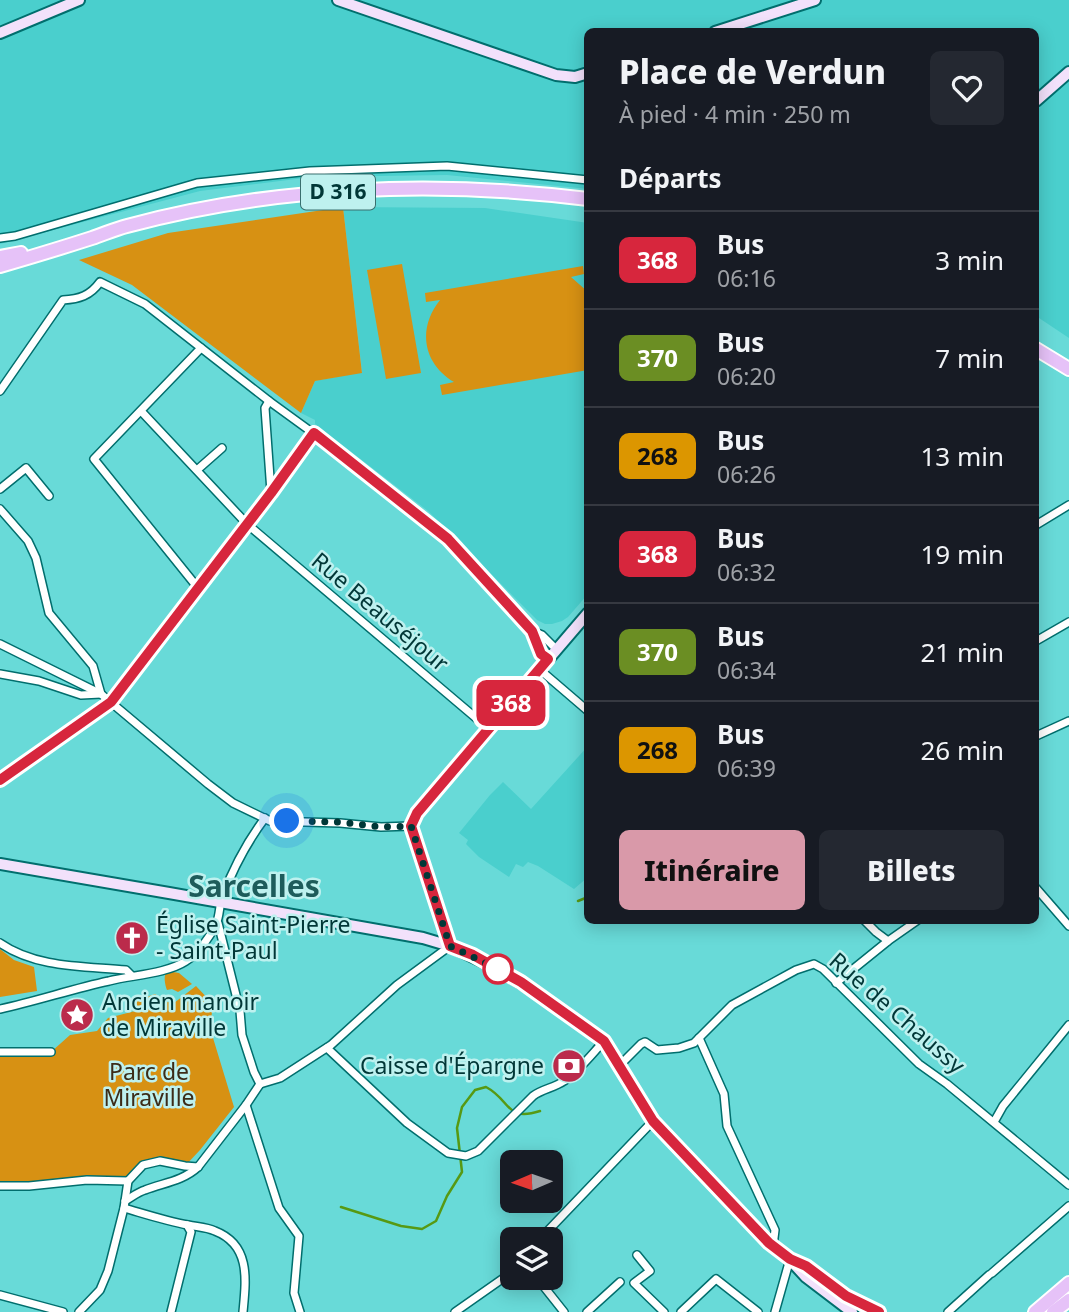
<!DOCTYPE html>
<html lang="fr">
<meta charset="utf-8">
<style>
:root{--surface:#171b24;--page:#242831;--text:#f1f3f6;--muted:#9ea1a6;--line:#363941;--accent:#d999a9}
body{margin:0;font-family:"Noto Sans",sans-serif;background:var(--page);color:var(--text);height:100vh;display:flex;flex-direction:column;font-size:26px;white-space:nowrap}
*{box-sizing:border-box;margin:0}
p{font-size:23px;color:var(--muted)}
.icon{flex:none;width:38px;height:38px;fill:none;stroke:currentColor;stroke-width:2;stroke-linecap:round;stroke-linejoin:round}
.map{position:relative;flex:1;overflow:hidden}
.drawer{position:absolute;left:584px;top:28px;width:455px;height:896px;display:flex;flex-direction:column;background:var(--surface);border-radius:10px;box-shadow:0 4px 18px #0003}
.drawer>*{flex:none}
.badge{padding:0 14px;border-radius:10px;font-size:24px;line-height:46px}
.needle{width:46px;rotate:268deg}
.fabs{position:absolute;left:500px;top:1150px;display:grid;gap:14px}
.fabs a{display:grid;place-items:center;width:63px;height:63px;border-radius:10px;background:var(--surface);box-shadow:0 4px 18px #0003;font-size:35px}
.you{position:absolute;width:35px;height:35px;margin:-18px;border:5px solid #fff;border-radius:50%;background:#1a73e8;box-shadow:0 0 0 10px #1a73e833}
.map>.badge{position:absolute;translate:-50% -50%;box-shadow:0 0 0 4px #fff}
h2{padding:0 35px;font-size:26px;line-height:63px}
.round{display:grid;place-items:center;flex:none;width:74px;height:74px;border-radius:10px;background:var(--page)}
.overview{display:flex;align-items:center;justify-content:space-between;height:119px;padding:0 35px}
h1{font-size:33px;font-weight:800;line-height:52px}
.action{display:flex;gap:14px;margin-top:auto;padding:14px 35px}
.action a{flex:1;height:80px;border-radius:10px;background:var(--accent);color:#111;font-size:28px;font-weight:800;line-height:80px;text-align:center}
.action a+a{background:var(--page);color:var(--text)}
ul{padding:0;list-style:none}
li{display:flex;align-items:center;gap:21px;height:98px;padding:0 35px;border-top:2px solid var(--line)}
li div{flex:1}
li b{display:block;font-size:26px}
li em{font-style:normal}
li .badge{min-width:77px;font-weight:700;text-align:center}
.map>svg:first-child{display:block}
</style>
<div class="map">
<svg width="1069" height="1312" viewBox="0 0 1069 1312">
<rect width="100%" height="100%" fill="#68dad8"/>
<g fill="#4acfcd">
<path d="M0 0H1069V338L1036 316V32H588V189L447 175 312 177 200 191 0 244Z"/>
<path d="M343 207 485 208 588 223V594L568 617 562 621 552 624H545L537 620 428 511 315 424V420L301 413 315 381 362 372Z"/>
<path d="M588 746V877L574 889 538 866 528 862 523 867 516 864 509 877 479 857 466 844 468 840 459 833 490 795 503 782 531 809Z"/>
</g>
<g fill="#d79113">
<path d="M343 207 362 373 315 381 301 413 132 285 79 260 168 233Z"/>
<path d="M402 264 421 373 386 379 367 270Z"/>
<path d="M583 266 584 274 571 277 588 292V355L585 359H588V370L442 395 440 385 454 382C423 363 417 329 440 300L426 302 425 293Z"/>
<path d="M0 949 14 960 34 967 37 991 0 997Z"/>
<path d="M167 971 179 973 192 984 178 992 172 989 167 990C165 985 163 975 167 971Z"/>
<path d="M196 986 213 1004 210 1028 234 1107 200 1150 185 1166 160 1161 143 1165 133 1176 117 1180 0 1186V1052H51L70 1035 97 1031 108 1018 135 1011V1001L155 994 168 1002 174 1003Z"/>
</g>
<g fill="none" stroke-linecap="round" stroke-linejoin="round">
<g stroke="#579913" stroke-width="2.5">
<path d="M578 901 588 897"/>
<path d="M341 1207 401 1226 422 1229 436 1221 447 1196 462 1172 457 1128 462 1107 475 1090 486 1087C511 1100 505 1122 540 1111"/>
</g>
<g stroke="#016e6d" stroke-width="10">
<g id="street">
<path d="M0 238 15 236 197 183 310 171 447 166 588 180"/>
<path d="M0 391 63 300C79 299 90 296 100 282L145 304 269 401 324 441 448 539 532 631 541 654 548 659"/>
<path d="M269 401 265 408 271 492"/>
<path d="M141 411 247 524 489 729"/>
<path d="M197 470 222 448"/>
<path d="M0 489 26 468 49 496"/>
<path d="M0 509 28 541 36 558 49 613 93 666 101 694 81 695 39 681 0 674"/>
<path d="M1036 525 1069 505"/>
<path d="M198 588 94 459 201 348"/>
<path d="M532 631 542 635 556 649"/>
<path d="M1036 641 1069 622"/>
<path d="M0 644 101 694 208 784 233 803 270 821 340 823 381 827 411 826"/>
<path d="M539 669 588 711"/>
<path d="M1036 736 1069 721"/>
<path d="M0 780 111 702 271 493 314 433"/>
<path d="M1036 888 1069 926"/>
<path d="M864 920 876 932 888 941"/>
<path d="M218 923 240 1011 242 1035 254 1072 260 1084"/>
<path d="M0 943C36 968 84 966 126 970L132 976"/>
<path d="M836 983 888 941 918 920"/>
<path d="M0 1009C37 1001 72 989 109 981 132 975 166 974 186 961 198 954 210 937 216 924 220 916 219 906 222 898 232 871 247 842 265 818"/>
<path d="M699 1038 724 1094 727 1126 775 1230 773 1246"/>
<path d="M327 1048 407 1123 448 1153 466 1156 478 1151 533 1096C542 1089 554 1088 564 1081 579 1071 592 1054 604 1041"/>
<path d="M0 1052H51"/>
<path d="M620 1065 641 1044 645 1042 657 1050 679 1048 694 1043 732 1005 796 970 814 964 823 969 919 1064 947 1084 1069 1185"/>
<path d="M260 1084 280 1078 331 1045 397 985 450 946"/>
<path d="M246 1105 279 1208 299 1236 294 1293 300 1312"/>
<path d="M994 1122 1003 1106 1069 1025"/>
<path d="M0 1186H29L87 1180 128 1181"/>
<path d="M125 1201C132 1197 138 1192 145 1190 163 1183 183 1181 198 1167L246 1105 260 1084"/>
<path d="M124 1208C145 1214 166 1221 188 1225 197 1227 206 1227 215 1231 251 1245 246 1280 243 1312"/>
<path d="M540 1239 653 1121"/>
<path d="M637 1255 650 1271 634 1283 664 1312"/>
<path d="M992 1273 1069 1206"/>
<path d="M537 1278 564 1312"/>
<path d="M0 1295 63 1312"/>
<path d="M79 1312 100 1290 108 1271 124 1208 128 1181 143 1165 160 1161 185 1166 198 1167"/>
<path d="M171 1312 191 1232 187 1225"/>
<path d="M455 1312 505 1277 513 1269"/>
<path d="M587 1312 620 1282"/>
<path d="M681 1312 716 1279 758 1312"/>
<path d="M775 1312 790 1259"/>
<path d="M948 1312 989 1275"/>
</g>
</g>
<g stroke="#016e6d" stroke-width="14">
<g id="secondary">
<path d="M338 0 556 75 575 77 588 73"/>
<path d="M715 32 815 0"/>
<path d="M0 33 79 0"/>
<path d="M1036 101 1069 72"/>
<path d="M0 864 169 893 423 938 450 946 500 970 537 993 604 1041 653 1121 769 1243 790 1259 806 1267 846 1296 879 1312"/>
<path d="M450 946 411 826 417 813 588 613"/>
<path d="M794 1264 806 1277 852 1312"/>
</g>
</g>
<g stroke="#fff" stroke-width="16">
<g id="primary">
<path d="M0 257 21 253"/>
<path d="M0 266C31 257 61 248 92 238 104 234 115 229 127 226 276 186 435 180 588 199"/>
<path d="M1036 349 1069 369"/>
<path d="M1035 1312 1069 1283"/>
<path d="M1053 1312 1069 1300"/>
</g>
</g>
<use href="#street" stroke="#fff" stroke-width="7"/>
<use href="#secondary" stroke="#f2e1fb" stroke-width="10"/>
<use href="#primary" stroke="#e6c2f8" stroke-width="12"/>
</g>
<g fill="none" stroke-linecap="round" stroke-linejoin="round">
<g stroke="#fff" stroke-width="16">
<path id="line" d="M0 780 111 702 271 493 314 433 448 539 532 631 541 654 548 659 417 813 411 826 450 946 473 955 521 982 604 1041 653 1121 769 1243 790 1259 806 1266 846 1296 879 1312"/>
</g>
<use href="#line" stroke="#d7263d" stroke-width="10"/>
<path stroke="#013737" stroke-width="7" stroke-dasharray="0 12.6" d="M287 821 340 822 382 827 411 826 450 946 500 970 498 969"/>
</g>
<defs>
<g id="church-disc" transform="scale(1.75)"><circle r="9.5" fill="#bb2b4b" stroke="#bef1ef"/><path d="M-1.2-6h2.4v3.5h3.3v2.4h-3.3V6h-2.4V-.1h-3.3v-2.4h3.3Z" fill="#fff"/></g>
<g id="sight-disc" transform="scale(1.75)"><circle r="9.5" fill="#bb2b4b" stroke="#bef1ef"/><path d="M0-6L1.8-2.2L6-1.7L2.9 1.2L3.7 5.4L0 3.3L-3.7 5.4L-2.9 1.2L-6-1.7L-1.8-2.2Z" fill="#fff"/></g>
<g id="bank-disc" transform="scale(1.75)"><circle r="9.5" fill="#bb2b4b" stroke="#bef1ef"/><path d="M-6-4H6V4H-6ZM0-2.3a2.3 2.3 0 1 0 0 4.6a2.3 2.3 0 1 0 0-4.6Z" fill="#fff"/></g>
</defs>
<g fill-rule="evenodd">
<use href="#church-disc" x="132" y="938"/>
<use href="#sight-disc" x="77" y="1015"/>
<use href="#bank-disc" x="569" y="1066"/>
</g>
<circle fill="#fff" stroke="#d7263d" stroke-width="3.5" cx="498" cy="969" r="14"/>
<g text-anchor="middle" stroke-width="5" stroke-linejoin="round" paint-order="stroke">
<rect fill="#bef1ef" stroke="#3a6f6e" stroke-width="2" x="301" y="174.5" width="74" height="35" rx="5"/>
<g font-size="21" font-weight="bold" fill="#013737">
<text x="338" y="199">D 316</text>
</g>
<g font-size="23" fill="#013737" stroke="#bef1ef">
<text transform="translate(380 612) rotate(40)" y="8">Rue Beauséjour</text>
<text transform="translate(897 1013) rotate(41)" y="8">Rue de Chaussy</text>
</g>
<g font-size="23" fill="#013737" stroke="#bef1ef" text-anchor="start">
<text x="156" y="933">Église Saint-Pierre<tspan x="156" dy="26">- Saint-Paul</tspan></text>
<text x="102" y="1010">Ancien manoir<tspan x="102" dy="26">de Miraville</tspan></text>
<text x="544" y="1074" text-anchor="end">Caisse d'Épargne</text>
</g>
<g font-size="23" fill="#3c2c18" stroke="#bef1ef">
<text x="149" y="1080">Parc de<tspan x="149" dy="26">Miraville</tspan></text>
</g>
<g font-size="30" font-weight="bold" fill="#1e5c5b" stroke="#bef1ef">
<text x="254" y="897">Sarcelles</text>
</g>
</g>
</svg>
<div class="fabs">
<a><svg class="needle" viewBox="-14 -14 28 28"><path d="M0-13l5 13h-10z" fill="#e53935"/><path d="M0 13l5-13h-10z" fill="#9ea1a6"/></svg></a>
<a><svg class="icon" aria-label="layers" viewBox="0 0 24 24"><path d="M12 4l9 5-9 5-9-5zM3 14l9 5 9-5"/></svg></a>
</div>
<div class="you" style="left:287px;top:821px"></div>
<b class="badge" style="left:511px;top:703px;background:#d7263d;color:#fff">368</b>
<section class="drawer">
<div class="overview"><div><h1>Place de Verdun</h1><p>À pied · 4 min · 250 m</p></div><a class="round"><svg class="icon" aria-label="heart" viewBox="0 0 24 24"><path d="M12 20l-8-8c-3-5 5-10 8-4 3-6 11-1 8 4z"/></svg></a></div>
<h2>Départs</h2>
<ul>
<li><span class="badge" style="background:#d7263d;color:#fff">368</span><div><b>Bus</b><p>06:16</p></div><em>3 min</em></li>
<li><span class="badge" style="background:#6b8e23;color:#fff">370</span><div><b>Bus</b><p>06:20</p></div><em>7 min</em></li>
<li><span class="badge" style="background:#dc9600;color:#111">268</span><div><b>Bus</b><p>06:26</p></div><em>13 min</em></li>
<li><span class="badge" style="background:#d7263d;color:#fff">368</span><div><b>Bus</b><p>06:32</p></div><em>19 min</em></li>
<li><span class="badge" style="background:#6b8e23;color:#fff">370</span><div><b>Bus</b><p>06:34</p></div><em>21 min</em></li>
<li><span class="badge" style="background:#dc9600;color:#111">268</span><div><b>Bus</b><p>06:39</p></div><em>26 min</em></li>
</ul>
<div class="action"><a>Itinéraire</a><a>Billets</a></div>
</section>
</div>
